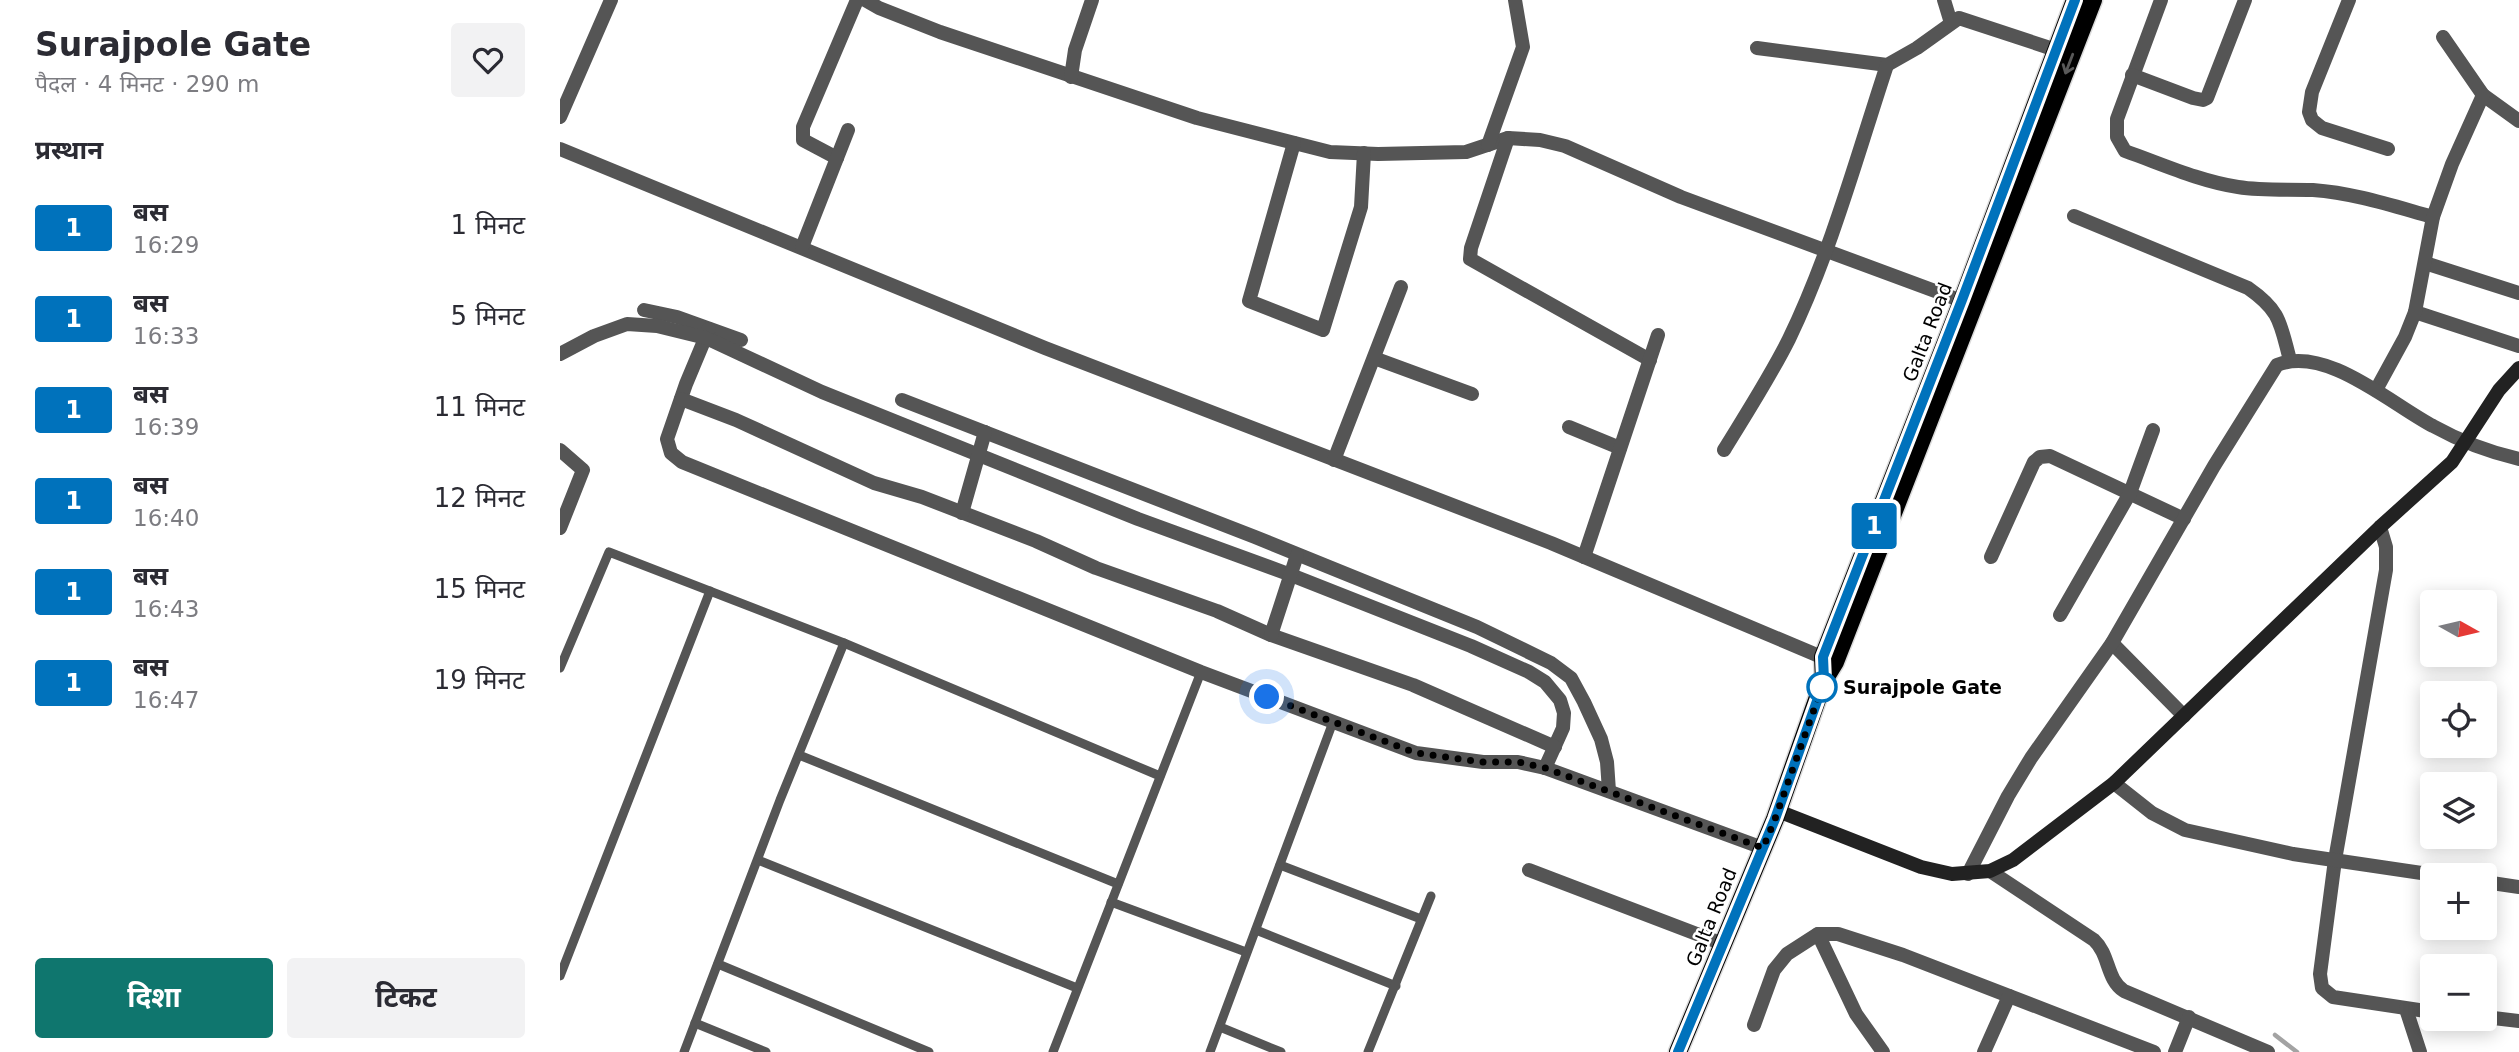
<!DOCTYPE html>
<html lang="hi">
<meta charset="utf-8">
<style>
:root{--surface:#fff;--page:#f2f2f3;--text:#2b2b33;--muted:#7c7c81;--accent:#0f766e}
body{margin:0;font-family:"DejaVu Sans","Noto Sans Devanagari",sans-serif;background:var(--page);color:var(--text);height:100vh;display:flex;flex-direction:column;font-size:26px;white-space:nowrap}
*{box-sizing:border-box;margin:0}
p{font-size:23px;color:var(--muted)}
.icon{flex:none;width:38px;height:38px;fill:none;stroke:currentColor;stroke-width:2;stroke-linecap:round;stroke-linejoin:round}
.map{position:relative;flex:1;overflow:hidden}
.panel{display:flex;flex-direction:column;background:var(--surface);width:560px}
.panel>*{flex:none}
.badge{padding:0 14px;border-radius:5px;font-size:24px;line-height:46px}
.needle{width:46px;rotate:98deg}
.tools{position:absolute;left:1860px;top:590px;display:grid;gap:14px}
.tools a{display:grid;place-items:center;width:77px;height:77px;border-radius:7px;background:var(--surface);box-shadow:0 4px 18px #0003;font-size:35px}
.you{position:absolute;width:35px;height:35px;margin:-18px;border:5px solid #fff;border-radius:50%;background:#1a73e8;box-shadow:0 0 0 10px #1a73e833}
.map>.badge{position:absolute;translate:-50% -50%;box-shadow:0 0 0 4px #fff}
h2{padding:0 35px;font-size:26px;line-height:63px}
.round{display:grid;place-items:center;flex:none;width:74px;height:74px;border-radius:7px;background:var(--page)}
.headline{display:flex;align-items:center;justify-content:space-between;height:119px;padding:0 35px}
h1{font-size:33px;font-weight:700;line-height:52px}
.action{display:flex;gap:14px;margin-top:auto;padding:14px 35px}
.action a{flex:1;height:80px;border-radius:7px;background:var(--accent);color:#fff;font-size:28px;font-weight:700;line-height:80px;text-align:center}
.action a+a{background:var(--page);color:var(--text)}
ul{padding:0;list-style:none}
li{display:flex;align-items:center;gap:21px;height:91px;padding:0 35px}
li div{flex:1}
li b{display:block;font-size:26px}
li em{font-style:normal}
li .badge{min-width:77px;font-weight:700;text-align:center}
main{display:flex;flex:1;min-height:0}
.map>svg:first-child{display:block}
</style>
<main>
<section class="panel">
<div class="headline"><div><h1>Surajpole Gate</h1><p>पैदल · 4 मिनट · 290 m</p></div><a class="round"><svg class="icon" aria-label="heart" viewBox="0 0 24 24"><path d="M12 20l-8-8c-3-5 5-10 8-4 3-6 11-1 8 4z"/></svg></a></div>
<h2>प्रस्थान</h2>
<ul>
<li><span class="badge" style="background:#0072bc;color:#fff">1</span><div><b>बस</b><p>16:29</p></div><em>1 मिनट</em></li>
<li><span class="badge" style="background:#0072bc;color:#fff">1</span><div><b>बस</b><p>16:33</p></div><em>5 मिनट</em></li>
<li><span class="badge" style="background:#0072bc;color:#fff">1</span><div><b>बस</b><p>16:39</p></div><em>11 मिनट</em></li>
<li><span class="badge" style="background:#0072bc;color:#fff">1</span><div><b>बस</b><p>16:40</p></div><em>12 मिनट</em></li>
<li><span class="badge" style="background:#0072bc;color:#fff">1</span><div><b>बस</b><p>16:43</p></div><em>15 मिनट</em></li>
<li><span class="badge" style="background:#0072bc;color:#fff">1</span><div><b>बस</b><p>16:47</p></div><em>19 मिनट</em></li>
</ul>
<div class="action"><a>दिशा</a><a>टिकट</a></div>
</section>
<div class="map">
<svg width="1959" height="1052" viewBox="0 0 1959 1052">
<rect width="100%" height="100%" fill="#fff"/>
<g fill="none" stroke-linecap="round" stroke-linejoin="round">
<path stroke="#a3a3a3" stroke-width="4.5" d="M1715 1035 1737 1052"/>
<g stroke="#dbdbdb" stroke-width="21">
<g id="primary">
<path d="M1264 680 1263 657 1402 301 1515 0"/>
<path d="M1118 1052 1215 819 1264 680 1275 662 1533 0"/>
</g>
</g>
<g stroke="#555" stroke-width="9">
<path d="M0 668 49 552 284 643 600 776"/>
<path d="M239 755 558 884"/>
<path d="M198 860 517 988"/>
<path d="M720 865 861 919"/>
<path d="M551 902 686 952"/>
<path d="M696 930 836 986"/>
<path d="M158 964 369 1052"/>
<path d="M0 976 150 591"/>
<path d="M135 1023 206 1052"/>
<path d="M660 1027 721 1052"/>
<path d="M124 1052 220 800 284 643"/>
<path d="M493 1052 641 672"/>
<path d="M650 1052 773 722"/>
<path d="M808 1052 871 896"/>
</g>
<g stroke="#555" stroke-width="14">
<path d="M305 0 319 8 380 32 637 118 770 152 818 154 906 152 948 138 980 140 1005 146 1121 197 1402 301"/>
<path d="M1384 0 1391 23"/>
<path d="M1601 0 1557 119V137L1565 151C1602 164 1639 181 1678 187 1703 191 1727 189 1753 190 1794 193 1833 206 1873 217"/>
<path d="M1789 0 1752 92 1749 112 1752 120 1762 128 1828 149"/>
<path d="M1883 37 1923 95 1959 121"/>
<path d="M1197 48 1327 65 1357 48 1399 18 1496 50"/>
<path d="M1572 75 1633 98 1643 100 1647 98 1685 0"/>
<path d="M511 77 515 50 532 0"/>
<path d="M0 117 51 0"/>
<path d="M948 138 911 248 910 259 1090 360"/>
<path d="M734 143 689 301 763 330 801 207 804 153"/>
<path d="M928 145 963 47 955 0"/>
<path d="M0 149 485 348 991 543 1271 661"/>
<path d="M277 158 243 140V127L297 0"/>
<path d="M1514 216 1688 288C1721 311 1720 323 1730 360"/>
<path d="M242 247 288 130"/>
<path d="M1865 263 1959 293"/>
<path d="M84 310 117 317 181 340"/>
<path d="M1855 312 1959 346"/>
<path d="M149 329 126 384 107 439 111 453 122 462 641 672 856 753 923 762H958L985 768 1203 848"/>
<path d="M0 354 34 336 67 324 97 326 146 338 262 392 578 519 731 575 911 646 969 672 985 682 1000 700 1004 713 1003 728 985 768"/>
<path d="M814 358 912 394"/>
<path d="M1816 390 1845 337 1855 312 1873 217 1892 164 1923 95"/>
<path d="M121 399 176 420 314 483 362 497 476 541 536 568 657 611 711 635 853 685 995 747"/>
<path d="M342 400 695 537 917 627 991 663 1011 678 1024 702 1041 739 1047 762 1049 791"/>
<path d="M1009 427 1060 448"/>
<path d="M0 450 23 470 0 528"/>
<path d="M1164 450C1186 414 1210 377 1229 339 1271 252 1297 156 1327 65"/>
<path d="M774 460 841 287"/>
<path d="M402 513 425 432"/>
<path d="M1820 527 1826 547V570L1775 860 1760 974 1762 988 1773 997 1872 1012"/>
<path d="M1024 557 1098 335"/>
<path d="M1431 557 1474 462 1480 457 1490 456 1624 519"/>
<path d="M1500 615 1570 493 1593 430"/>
<path d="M711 635 737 555"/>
<path d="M1552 643 1624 716"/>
<path d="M1554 783 1592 813 1625 830 1733 854 1875 875"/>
<path d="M969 870 1163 944"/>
<path d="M1430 871 1534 940C1550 955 1546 979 1564 991L1708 1052"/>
<path d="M1408 874 1448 796 1471 758 1552 643 1654 466 1717 365C1766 345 1831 404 1873 426 1900 441 1929 452 1959 459"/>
<path d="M1925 882 1959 887"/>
<path d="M1258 934 1296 1014 1323 1052"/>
<path d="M1846 1009 1860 1052"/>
<path d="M1925 1017 1959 1021"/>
<path d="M1194 1025 1214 970 1227 954 1258 934H1278L1343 955 1594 1052"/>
<path d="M1424 1052 1449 996"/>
<path d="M1615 1052 1629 1017"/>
</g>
<path stroke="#222" stroke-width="14" d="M1218 811 1361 867 1392 874 1430 871 1453 860 1554 783 1820 527 1892 462 1939 390 1959 368"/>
<use href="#primary" stroke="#000" stroke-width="18"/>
</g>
<defs><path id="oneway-shaft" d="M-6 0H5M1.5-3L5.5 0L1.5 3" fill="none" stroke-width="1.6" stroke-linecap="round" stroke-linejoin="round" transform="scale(1.75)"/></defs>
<use stroke="#595959" href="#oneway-shaft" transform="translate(1509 64) rotate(111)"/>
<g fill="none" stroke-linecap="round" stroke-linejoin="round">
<g stroke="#fff" stroke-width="16">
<path id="line" d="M1118 1052 1215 819 1262 687 1264 680 1263 657 1402 300 1515 0"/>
</g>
<use href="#line" stroke="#0072bc" stroke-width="10"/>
<path stroke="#000" stroke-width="7" stroke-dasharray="0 12.6" d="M707 697 856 753 922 762H958L985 768 1203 848 1215 819 1262 687"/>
</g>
<circle fill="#fff" stroke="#0072bc" stroke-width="3.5" cx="1262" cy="687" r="14"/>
<g text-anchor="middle" stroke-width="5" stroke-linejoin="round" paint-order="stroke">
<g font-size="19" fill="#000" stroke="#fff">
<text transform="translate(1367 332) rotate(-69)" y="7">Galta Road</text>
<text transform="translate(1151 917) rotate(-68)" y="7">Galta Road</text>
</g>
<g font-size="19" font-weight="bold" fill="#000" stroke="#fff" text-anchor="start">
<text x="1283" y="694">Surajpole Gate</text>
</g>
</g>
</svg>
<div class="tools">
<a><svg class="needle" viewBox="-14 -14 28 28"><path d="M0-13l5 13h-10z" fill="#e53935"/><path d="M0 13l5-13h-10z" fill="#7c7c81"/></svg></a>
<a><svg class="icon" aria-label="locate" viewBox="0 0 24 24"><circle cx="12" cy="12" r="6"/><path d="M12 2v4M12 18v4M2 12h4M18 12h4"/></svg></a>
<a><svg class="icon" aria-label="layers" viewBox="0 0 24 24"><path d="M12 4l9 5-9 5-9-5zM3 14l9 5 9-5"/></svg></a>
<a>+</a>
<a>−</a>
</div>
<div class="you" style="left:707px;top:697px"></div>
<b class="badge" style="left:1314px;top:526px;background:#0072bc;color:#fff">1</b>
</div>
</main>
